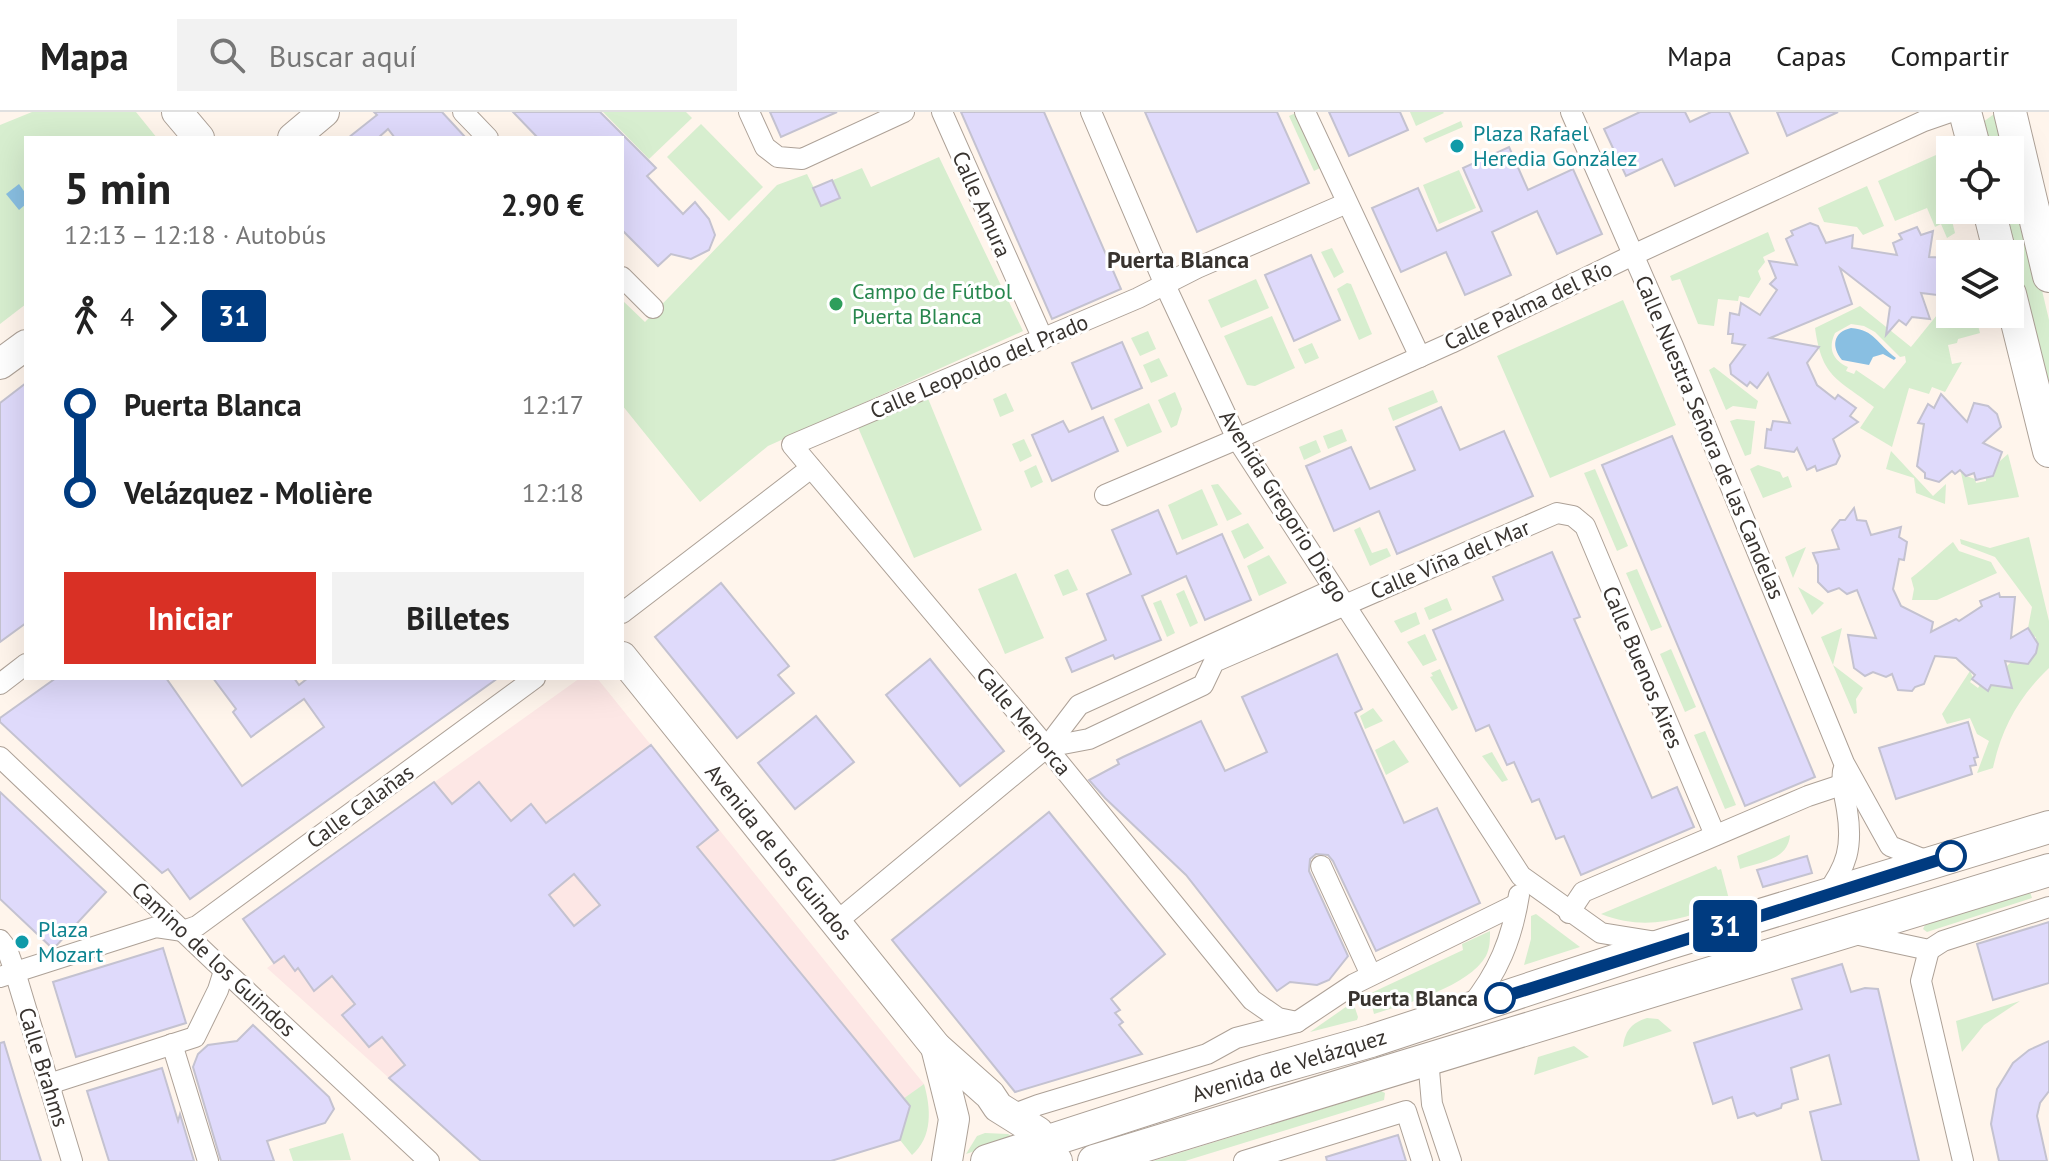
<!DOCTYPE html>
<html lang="es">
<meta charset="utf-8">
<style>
:root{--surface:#fff;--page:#f2f2f2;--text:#222;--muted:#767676;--line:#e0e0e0;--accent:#d93025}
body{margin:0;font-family:"PT Sans",sans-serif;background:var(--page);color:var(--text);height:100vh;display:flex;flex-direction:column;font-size:30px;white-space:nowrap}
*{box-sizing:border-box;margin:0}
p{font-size:26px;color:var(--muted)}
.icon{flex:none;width:44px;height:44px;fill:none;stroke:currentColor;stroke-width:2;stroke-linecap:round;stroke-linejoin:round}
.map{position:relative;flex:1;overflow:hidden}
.side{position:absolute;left:24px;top:24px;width:600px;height:544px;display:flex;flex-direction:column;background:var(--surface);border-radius:0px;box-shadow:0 8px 32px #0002}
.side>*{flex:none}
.badge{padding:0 16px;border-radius:6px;font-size:28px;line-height:52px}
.controls{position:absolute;left:1936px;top:24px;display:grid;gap:16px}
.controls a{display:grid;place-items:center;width:88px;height:88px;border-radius:0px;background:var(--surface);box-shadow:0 8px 32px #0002;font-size:40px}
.map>.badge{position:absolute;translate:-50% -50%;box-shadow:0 0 0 4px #fff}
.legs{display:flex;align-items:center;gap:12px;height:88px;padding:0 40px;font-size:26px}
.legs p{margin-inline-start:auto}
.summary{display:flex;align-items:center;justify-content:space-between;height:136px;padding:0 40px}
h1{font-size:44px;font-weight:700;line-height:60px}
.cta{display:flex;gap:16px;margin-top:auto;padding:16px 40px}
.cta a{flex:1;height:92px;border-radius:0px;background:var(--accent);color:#fff;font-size:32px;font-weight:700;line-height:92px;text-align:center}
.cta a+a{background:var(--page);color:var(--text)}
ul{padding:0 40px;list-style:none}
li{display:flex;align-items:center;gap:28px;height:88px;font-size:30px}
li i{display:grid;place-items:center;width:12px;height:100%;margin:0 10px;background:currentColor}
li i::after{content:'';width:20px;height:20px;margin:-10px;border:6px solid;border-radius:50%;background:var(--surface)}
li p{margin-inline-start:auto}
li:first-child i{background:linear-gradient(#0000 50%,currentColor 0)}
li:last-child i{background:linear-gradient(currentColor 50%,#0000 0)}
header{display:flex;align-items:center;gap:48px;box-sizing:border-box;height:112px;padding:0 40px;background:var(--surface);border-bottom:2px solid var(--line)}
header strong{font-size:38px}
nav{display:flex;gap:44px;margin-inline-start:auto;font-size:28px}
.search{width:560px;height:72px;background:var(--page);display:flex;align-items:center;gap:20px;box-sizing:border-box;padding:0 28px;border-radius:0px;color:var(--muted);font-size:30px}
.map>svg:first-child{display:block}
</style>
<header>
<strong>Mapa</strong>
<div class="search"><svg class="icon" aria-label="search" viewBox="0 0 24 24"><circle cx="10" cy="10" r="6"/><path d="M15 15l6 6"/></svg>Buscar aquí</div>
<nav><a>Mapa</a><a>Capas</a><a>Compartir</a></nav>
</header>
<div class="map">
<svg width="2049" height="1049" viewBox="0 0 2049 1049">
<rect width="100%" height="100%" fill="#fff5ec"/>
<path fill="#fde7e5" d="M580 566H597L924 972 904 987 910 994 900 1028 831 1049H481L267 856 274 851 370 716Z"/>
<g fill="#d7eecf" fill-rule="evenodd">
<path d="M32 0H136L157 26H26V192L0 212V13Z"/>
<path d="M603 0H686L692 6 649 47Z"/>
<path d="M1298 0 1322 55 1314 59 1289 4Z"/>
<path d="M1410 0H1443L1444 1 1416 14Z"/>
<path d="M1997 0 2008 38H1990L1983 10Z"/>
<path d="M1461 9 1463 15 1426 31 1423 26Z"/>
<path d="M701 12 763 75 729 109 667 45Z"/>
<path d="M1936 43 1955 121 1947 126 1941 112 1935 115 1927 96 1895 109 1878 69Z"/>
<path d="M939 45 1023 219 768 334 700 390 622 293V188L645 210 777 73 807 62 814 76 862 56 871 75Z"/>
<path d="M1459 58 1476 96 1439 112 1423 73Z"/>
<path d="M1867 74 1884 114 1863 123 1857 115 1824 110 1818 96Z"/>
<path d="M2013 84 2020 85 2049 208V281L2005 98H2010V85Z"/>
<path d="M1768 120 1775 139 1763 145 1765 150 1758 159 1761 167 1749 186 1739 184 1738 189 1718 187 1714 214 1698 212 1680 167 1672 169 1670 164Z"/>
<path d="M1332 136 1344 160 1334 166 1321 140Z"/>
<path d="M1256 167 1269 196 1221 216 1208 188Z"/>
<path d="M1347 171 1351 172 1372 222 1359 228 1337 177Z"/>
<path d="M1623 188 1676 313 1550 366 1497 244Z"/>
<path d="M1860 194 1911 235 1941 198 1950 194V202H1975L1980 221 1958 227 1957 231 1948 233 1952 252 1962 250 1945 280 1932 275 1929 282 1909 276 1892 335 1860 316 1874 295C1837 266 1822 266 1815 216ZM1851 212 1864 214 1875 220 1900 245 1905 244 1906 250 1884 277 1856 258 1854 262 1846 259 1848 255C1832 248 1828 236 1835 221Z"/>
<path d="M1272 204 1295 256 1255 274 1247 273 1224 224Z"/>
<path d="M1148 219 1156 237 1140 244 1131 226Z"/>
<path d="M1312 231 1319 246 1305 252 1298 237Z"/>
<path d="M1159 246 1168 264 1151 271 1143 253Z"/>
<path d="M1714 255 1758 289 1756 297 1733 294 1726 298 1709 258Z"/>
<path d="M1433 278 1438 290 1393 309 1388 296Z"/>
<path d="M1175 280 1182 297 1177 313 1171 316 1158 288Z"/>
<path d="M1006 281 1014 299 1000 305 993 287Z"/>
<path d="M927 284 982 418 914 446 857 313Z"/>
<path d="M1149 291 1162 320 1127 335 1114 307Z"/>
<path d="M1737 307 1755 309 1751 342 1745 344 1730 309Z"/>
<path d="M1342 317 1347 329 1328 337 1323 324Z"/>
<path d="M1024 327 1032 344 1020 350 1012 332Z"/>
<path d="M1316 328 1321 340 1304 348 1299 335Z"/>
<path d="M1891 339 1933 384 1946 372 1945 392 1916 381 1914 366 1886 357Z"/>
<path d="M2008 342 2019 385 1968 393 1960 356H1964L1966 364 1975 367 1976 371 1986 369V366L1994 364 1995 358 1992 356Z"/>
<path d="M1036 353 1043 370 1031 376 1024 359Z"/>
<path d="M1758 353 1780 360 1783 366 1788 364 1792 375 1763 386 1750 357Z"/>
<path d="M1595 357 1628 434 1617 439 1584 361Z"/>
<path d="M1218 372 1242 402 1227 409 1211 373Z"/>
<path d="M1202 377 1218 413 1182 428 1168 393Z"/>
<path d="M1248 411 1264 436 1244 447 1231 419Z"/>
<path d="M1360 415 1372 441 1387 436 1391 444 1370 454 1354 418Z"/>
<path d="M2029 425 2049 509V556C2019 585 2002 615 1993 656L1977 661 1989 629 1977 622 1970 606 1947 612 1942 602 1970 559 1973 566 1970 570 1978 576 1980 573 1989 577 1992 573 2012 575 2007 569 2005 556 2011 550 2034 544 2036 525 2032 524 2028 516 2032 495 1995 445 1961 432 1960 427 1990 436Z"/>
<path d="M1953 430 1959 439 1991 450 1997 461 1937 488H1912L1914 477 1911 466C1927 454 1938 442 1953 430Z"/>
<path d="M1806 435 1793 466 1785 445Z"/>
<path d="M1269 443 1287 471 1259 484 1247 454Z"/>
<path d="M1068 457 1078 478 1063 484 1054 463Z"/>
<path d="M1637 457 1662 515 1651 519 1626 461Z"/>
<path d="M1016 461 1044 526 1005 542 978 477Z"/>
<path d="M1798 475 1824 491 1812 503Z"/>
<path d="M1184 478 1198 511 1190 515 1176 482Z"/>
<path d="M1447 486 1452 498 1429 508 1424 496Z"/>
<path d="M1161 488 1175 521 1167 525 1153 491Z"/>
<path d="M1416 500 1420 512 1401 521 1394 509Z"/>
<path d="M1842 516 1833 553 1863 576 1856 587 1857 601 1854 602 1821 525Z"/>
<path d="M1425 522 1437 548 1423 554 1407 530Z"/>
<path d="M1671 537 1696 595 1685 600 1660 542Z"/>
<path d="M1440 557 1458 596 1452 599 1430 565 1433 564 1431 561Z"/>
<path d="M1373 596 1383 609 1365 617 1360 604Z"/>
<path d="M1705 619 1736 693 1725 697 1694 623Z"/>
<path d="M1394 628 1409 650 1386 663 1375 638Z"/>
<path d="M1492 640 1508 668 1502 670 1482 644Z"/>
<path d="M1790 723C1788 748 1761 750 1740 757L1737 744Z"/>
<path d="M1716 754 1718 758 1721 757 1730 791C1683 805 1650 821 1601 802Z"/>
<path d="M2030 780 2032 786 1927 820 1923 817 1925 813Z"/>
<path d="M1536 802 1580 835 1524 853 1531 827V804Z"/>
<path d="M1490 819C1490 828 1490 836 1486 844 1469 874 1406 892 1374 902L1369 882 1463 838 1462 832Z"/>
<path d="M2020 889 1984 913 1962 940 1956 909Z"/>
<path d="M1353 890 1358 905 1357 908 1310 920Z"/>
<path d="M1647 906 1658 907 1672 919 1623 935C1625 919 1631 911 1647 906Z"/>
<path d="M1574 934 1589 945 1534 963 1538 945Z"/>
<path d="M924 972C931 996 933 1025 912 1043L900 1028 909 994 903 987Z"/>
<path d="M1381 979 1385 981 1384 988 1185 1049H1153Z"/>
<path d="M343 1021 351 1048 293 1049 289 1037Z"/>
<path d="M985 1021 1008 1022 1014 1026 966 1042 977 1024Z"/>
</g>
<g fill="#89bfe2">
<path d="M19 72 26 82V92L19 98 6 82Z"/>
<path d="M1851 216C1875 218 1876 231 1896 246L1894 248 1883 242 1873 245 1869 253 1842 248C1831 235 1833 220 1851 216Z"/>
</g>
<g fill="#dfdafb" stroke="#c4c2d0" stroke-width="2" fill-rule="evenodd">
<path d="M374 0H442L466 26H395L388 17 378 26H348L377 3Z"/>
<path d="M513 0H600L656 56 647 64 683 102 695 90 709 107 715 123 709 138 691 147 671 142 658 154 622 118V26H538Z"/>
<path d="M770 0H837L781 25Z"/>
<path d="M961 0H1044L1121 177 1052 207Z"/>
<path d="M1145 0H1277L1309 71 1197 120Z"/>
<path d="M1329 0H1400L1408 18 1349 44Z"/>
<path d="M1640 0H1685L1690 10 1711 0H1729L1748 41 1675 74 1662 47 1626 64 1604 17Z"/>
<path d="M1777 0H1838L1787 24Z"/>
<path d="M1509 35 1528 78 1573 57 1602 122 1557 142 1537 99 1492 120 1511 163 1465 183 1446 140 1401 160 1372 96 1418 76 1437 119 1482 99 1463 56Z"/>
<path d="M832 68 840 86 821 94 813 76Z"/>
<path d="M1810 111 1818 114 1826 131 1853 123 1852 136 1897 143 1893 131 1902 127 1899 122 1917 115 1921 123 1933 119 1929 145 1950 146V177H1947L1945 184 1921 181 1930 207 1912 205 1906 213 1899 208 1886 223 1890 195 1840 156 1852 192 1770 226 1819 235 1807 251 1817 273 1835 287 1838 283 1856 296 1850 304 1858 310 1833 327 1840 344 1836 352 1817 359 1815 354 1807 358 1797 336 1794 340 1765 336 1767 317 1771 318 1773 309 1790 311 1768 261 1757 276 1750 270 1747 274 1731 262 1730 253 1745 233 1732 231 1733 222H1728L1730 201 1739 203 1741 191 1760 203 1777 178 1770 172 1776 166 1769 149 1797 153 1786 127 1793 123 1791 119Z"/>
<path d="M1311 143 1340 208 1294 229 1265 163Z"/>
<path d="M1122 230 1142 276 1092 297 1072 251Z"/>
<path d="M26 271V511L0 530V291Z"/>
<path d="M1941 282 1967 310 1974 291 1988 294 1997 302 2001 315 1983 331 2002 340 1993 364 1976 368 1974 361 1966 364 1960 358 1955 362 1952 359 1939 370 1925 366V361L1917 354 1924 312 1918 311 1928 292 1934 296Z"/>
<path d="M1441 295 1460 338 1504 319 1533 384 1397 442 1379 399 1334 419 1306 354 1351 335 1370 377 1415 358 1396 315Z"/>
<path d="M1103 305 1118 339 1052 369 1032 323 1063 309 1069 320Z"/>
<path d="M1672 324 1815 665 1745 694 1602 353Z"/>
<path d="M1854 396 1857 408 1866 409 1871 423 1901 415 1899 425 1907 430 1904 448 1899 447 1893 477 1901 494 1933 510 1931 520 1956 507 1959 509 1982 494 1980 489 1999 481 2000 485H2015L2011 526 2028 516 2038 532 2036 541 2028 552 2005 549 2012 576 1991 573 1988 579 1972 567 1975 563 1956 546 1935 544 1924 572 1915 575 1912 579 1898 578 1892 562 1886 565 1873 560 1865 564 1854 556 1848 523 1876 526 1857 478 1847 482 1839 476 1828 480 1818 470V453L1813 441 1839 437 1832 418 1840 408H1845Z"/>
<path d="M1158 398 1177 442 1222 422 1251 488 1205 508 1186 464 1142 484 1161 528 1115 547 1113 543 1072 560 1066 546 1106 528 1087 482 1131 462 1112 418Z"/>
<path d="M1552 440 1580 505 1574 507 1652 686 1677 675 1694 715 1581 763 1564 724 1556 727 1539 687 1532 690 1514 650 1507 653 1489 613 1476 619 1433 518 1503 488 1493 465Z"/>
<path d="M721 471 789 554 778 563 794 581 737 626 655 525Z"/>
<path d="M1337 542 1362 597 1355 601 1404 711 1437 696 1480 791 1376 839 1333 749 1328 743 1316 742 1310 747 1309 759 1348 844 1329 868 1317 873 1290 870 1277 879 1186 763 1105 686 1089 668 1119 652 1117 648 1123 645 1201 609 1225 659 1267 640 1242 585Z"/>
<path d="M930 547 1004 639 960 674 886 583Z"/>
<path d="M56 566H166L242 674 324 615 304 587 251 625 233 600 236 597 213 566H294L299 573 308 566H498L190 787 168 757 162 761 0 610V606Z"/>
<path d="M816 604 854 650 795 697 758 651Z"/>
<path d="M1968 610 1978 645 1974 646 1976 653 1970 654 1972 662 1896 687 1879 636Z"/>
<path d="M651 633 718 718 697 735 910 994 900 1028 831 1049H481L389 966 405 953 382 925 369 935 342 903 355 892 332 864 314 879 298 856 295 859 284 844 274 851 243 807 434 670 452 692 479 670 511 709 531 692 546 711ZM574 762 600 793 574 814 549 783Z"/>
<path d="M0 680 106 780 57 833 51 835 0 787Z"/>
<path d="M1049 700 1165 842 1111 887 1120 898 1115 901 1123 910 1119 913 1142 942 1015 980 892 828Z"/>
<path d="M1807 744 1812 761 1763 775 1757 758Z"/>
<path d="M2049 810V871L1993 888 1977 832Z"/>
<path d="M163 836 186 911 76 945 53 870Z"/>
<path d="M1842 852 1851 880 1865 876 1878 877 1919 1049H1822L1810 1000 1841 992 1829 943 1791 956 1798 987 1782 992 1781 996 1757 1004 1754 1001 1738 1006 1732 985 1713 992 1694 931 1802 897 1792 867Z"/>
<path d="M253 913 329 985 334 997 325 1011 267 1029 274 1049H221L193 955 198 942 208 933 237 929Z"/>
<path d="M2049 929V979L2040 991 2037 1004 2047 1049H1999L1991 1012 1997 977 2013 951 2029 938Z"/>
<path d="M4 930 20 983 41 1049H0V931Z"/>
<path d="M162 956 178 1009 180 1002 194 1049H109L87 979Z"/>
<path d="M1398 1023 1406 1049H1327L1326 1045Z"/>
</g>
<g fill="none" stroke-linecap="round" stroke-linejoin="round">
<g stroke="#ada197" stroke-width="22">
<g id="street">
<path d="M463 0 488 26"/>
<path d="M749 0 765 35 778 45 802 47 904 0"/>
<path d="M942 0 1043 227"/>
<path d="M1091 0 1165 173 1237 327 1521 764 1601 821 1657 830"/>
<path d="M1305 0 1420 245"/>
<path d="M1571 0 1673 234 1844 651 1890 734 1930 750"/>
<path d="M622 165 653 196"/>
<path d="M1105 383 1237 327 1451 231 1633 143 1924 9 1950 0"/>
<path d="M622 501 811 356"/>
<path d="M0 572 26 552"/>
<path d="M1047 635 1089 627 1203 573 1214 550 1557 401 1573 404 1585 414 1715 723"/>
<path d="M0 645 211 846 429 1049"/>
<path d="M1321 754 1371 863"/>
<path d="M1825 784C1847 754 1853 735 1847 698 1845 684 1841 674 1843 659"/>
<path d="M1569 801 1583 780 1808 684 1841 673"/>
<path d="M835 811 1047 635 1079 593 1334 477"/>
<path d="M1850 821 1929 838 1943 829 2049 795"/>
<path d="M0 828 7 837 15 860 72 1049"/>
<path d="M1929 838 1921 869 1963 1049"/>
<path d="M0 865 156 815 183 819 197 814 535 566"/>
<path d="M1470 895C1498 861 1512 827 1519 783"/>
<path d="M1297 910 1278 906 1252 888 1038 625 792 333 1138 186 1197 156 1347 91"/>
<path d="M172 932 208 1049"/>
<path d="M1428 947 1432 992 1451 1049"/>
<path d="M49 972 195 925 218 878 224 859"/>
<path d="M1009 1004 1038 993 1207 942 1236 926 1297 910 1354 872 1517 792"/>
<path d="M1244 1049 1406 999 1422 1049"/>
</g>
</g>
<g stroke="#ada197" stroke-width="32">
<g id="secondary">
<path d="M177 0 199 26"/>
<path d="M293 26 324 0"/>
<path d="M0 252 26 233"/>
<path d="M622 545 936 935 990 983 998 995 1038 1020 1057 1049"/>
<path d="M936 935 954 1007 947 1049"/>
</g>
</g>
<g stroke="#ada197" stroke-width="34">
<g id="primary">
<path d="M1965 0 1975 38"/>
<path d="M2010 0 2049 164"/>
<path d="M1989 98 2000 142"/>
<path d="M2010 182 2049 339"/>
<path d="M987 1049 1265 959 1371 929 1669 831 2049 715"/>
<path d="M1094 1049 2049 758"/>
</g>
</g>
<use href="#street" stroke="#fff" stroke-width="20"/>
<use href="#secondary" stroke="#fff" stroke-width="30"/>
<use href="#primary" stroke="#fff" stroke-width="32"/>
</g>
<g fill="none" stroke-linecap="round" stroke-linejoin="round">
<g stroke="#fff" stroke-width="18">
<path id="line-1" d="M1500 886 1951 744"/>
</g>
<use href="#line-1" stroke="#003b80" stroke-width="12"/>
</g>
<g fill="#0f9aa8" stroke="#fff" stroke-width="3">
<circle cx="1457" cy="34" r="8"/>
<circle cx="22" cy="830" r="8"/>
</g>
<circle fill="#2e9e5b" stroke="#fff" stroke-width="3" cx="836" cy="192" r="8"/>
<g fill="#fff" stroke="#003b80" stroke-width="4">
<circle cx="1951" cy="744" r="14"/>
<circle cx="1500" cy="886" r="14"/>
</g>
<g text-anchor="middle" stroke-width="6" stroke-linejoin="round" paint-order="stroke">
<g font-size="22" fill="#0d838f" stroke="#fff" text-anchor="start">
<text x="1473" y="29">Plaza Rafael<tspan x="1473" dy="25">Heredia González</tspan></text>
<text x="38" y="825">Plaza<tspan x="38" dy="25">Mozart</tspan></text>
</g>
<g font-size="22" fill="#38332f" stroke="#fff">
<text transform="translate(982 92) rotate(66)" y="8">Calle Amura</text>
<text transform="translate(1528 193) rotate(-25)" y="8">Calle Palma del Río</text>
<text transform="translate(979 254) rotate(-23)" y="8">Calle Leopoldo del Prado</text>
<text transform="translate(1710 325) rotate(67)" y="8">Calle Nuestra Señora de las Candelas</text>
<text transform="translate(1284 394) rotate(58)" y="8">Avenida Gregorio Diego</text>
<text transform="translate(1450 447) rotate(-23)" y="8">Calle Viña del Mar</text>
<text transform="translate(1643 555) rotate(67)" y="8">Calle Buenos Aires</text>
<text transform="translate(1024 609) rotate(50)" y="8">Calle Menorca</text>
<text transform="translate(360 694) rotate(-36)" y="8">Calle Calañas</text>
<text transform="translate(779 740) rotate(51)" y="8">Avenida de los Guindos</text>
<text transform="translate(214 847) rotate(43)" y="8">Camino de los Guindos</text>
<text transform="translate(1289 953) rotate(-17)" y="8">Avenida de Velázquez</text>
<text transform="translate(44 955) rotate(73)" y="8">Calle Brahms</text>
</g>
<g font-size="22" fill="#27864d" stroke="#fff" text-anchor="start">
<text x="852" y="187">Campo de Fútbol<tspan x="852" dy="25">Puerta Blanca</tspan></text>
</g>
<g font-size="22" font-weight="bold" fill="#38332f" stroke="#fff" text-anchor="end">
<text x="1478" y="894">Puerta Blanca</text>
</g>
<g font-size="24" font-weight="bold" fill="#38332f" stroke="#fff">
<text x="1178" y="156">Puerta Blanca</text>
</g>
</g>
</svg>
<div class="controls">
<a><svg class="icon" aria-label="locate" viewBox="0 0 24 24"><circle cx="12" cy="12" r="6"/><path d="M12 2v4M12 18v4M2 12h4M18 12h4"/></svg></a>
<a><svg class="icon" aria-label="layers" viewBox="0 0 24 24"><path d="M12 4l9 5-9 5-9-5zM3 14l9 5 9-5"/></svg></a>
</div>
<b class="badge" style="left:1725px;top:814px;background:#003b80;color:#fff">31</b>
<section class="side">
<div class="summary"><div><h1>5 min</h1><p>12:13 – 12:18 · Autobús</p></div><b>2.90 €</b></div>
<div class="legs"><svg class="icon" aria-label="walk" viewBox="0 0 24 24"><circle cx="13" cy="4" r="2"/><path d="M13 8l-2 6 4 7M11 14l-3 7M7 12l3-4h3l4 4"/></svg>4<svg class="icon" aria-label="forward" viewBox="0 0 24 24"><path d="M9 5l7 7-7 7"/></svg><b class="badge" style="background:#003b80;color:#fff">31</b></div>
<ul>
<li><i style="color:#003b80"></i><b>Puerta Blanca</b><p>12:17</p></li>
<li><i style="color:#003b80"></i><b>Velázquez - Molière</b><p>12:18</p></li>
</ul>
<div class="cta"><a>Iniciar</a><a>Billetes</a></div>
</section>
</div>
